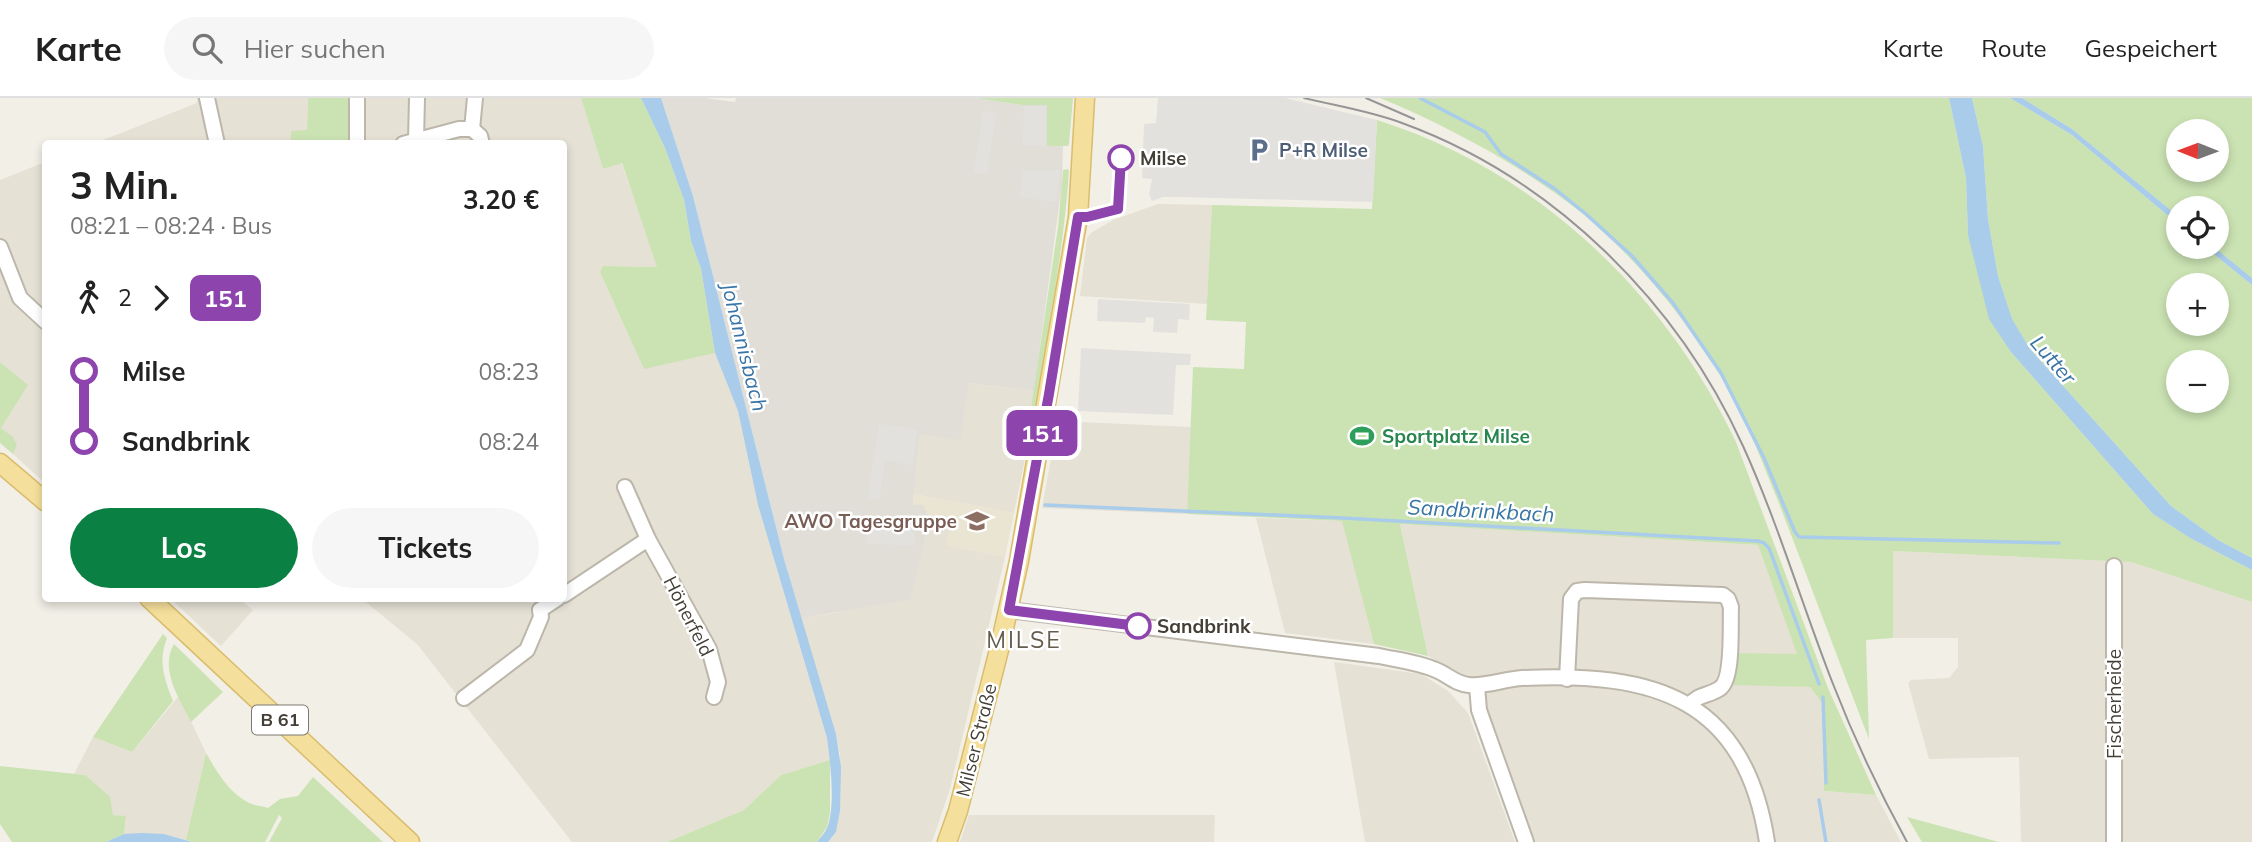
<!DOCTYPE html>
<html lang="de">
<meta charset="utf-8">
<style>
:root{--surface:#fff;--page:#f6f6f6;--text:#222;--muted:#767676;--line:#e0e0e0;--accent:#0b8043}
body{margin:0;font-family:Mulish,sans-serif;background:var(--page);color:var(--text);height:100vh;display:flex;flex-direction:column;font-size:26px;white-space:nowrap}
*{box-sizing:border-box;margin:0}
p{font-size:23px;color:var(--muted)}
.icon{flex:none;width:38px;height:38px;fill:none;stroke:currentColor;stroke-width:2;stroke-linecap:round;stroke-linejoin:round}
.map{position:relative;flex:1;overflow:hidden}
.details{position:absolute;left:42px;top:42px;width:525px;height:462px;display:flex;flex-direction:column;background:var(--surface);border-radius:7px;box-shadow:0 4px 10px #0003}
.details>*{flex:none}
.badge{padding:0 14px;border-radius:10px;font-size:24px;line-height:46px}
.needle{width:46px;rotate:271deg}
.tools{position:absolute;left:2166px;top:21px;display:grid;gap:14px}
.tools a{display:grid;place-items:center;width:63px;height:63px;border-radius:50%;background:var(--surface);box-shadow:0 4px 10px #0003;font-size:35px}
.map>.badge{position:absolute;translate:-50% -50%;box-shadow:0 0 0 4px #fff}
.legs{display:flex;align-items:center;gap:10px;height:77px;padding:0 28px;font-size:23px}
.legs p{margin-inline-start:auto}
.overview{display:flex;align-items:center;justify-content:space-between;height:119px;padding:0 28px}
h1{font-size:38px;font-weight:700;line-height:52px}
.button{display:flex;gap:14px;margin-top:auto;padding:14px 28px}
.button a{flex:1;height:80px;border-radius:42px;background:var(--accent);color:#fff;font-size:28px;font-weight:700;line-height:80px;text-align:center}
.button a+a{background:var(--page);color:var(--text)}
ul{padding:0 28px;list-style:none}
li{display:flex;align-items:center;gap:24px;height:70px;font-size:26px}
li i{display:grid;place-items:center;width:10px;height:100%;margin:0 9px;background:currentColor}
li i::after{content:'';width:18px;height:18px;margin:-9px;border:5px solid;border-radius:50%;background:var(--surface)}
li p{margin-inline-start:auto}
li:first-child i{background:linear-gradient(#0000 50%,currentColor 0)}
li:last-child i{background:linear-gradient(currentColor 50%,#0000 0)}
header{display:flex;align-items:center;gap:42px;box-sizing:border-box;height:98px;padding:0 35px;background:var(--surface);border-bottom:2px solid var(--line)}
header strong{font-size:33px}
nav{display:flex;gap:38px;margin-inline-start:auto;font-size:24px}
.search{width:490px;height:63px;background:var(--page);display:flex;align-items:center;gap:18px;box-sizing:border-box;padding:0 24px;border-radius:38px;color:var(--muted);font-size:26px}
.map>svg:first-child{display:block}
</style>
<header>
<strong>Karte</strong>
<div class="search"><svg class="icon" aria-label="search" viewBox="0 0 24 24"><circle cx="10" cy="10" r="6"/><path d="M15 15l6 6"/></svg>Hier suchen</div>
<nav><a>Karte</a><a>Route</a><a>Gespeichert</a></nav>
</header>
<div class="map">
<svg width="2252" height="744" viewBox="0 0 2252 744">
<rect width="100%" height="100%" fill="#f2efe7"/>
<g fill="#e5e1d5">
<path d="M197 0H308L307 33H291V45L93 46 197 5Z"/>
<path d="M354 0H581L603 71 621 64 658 169 604 168 600 174 644 270 715 255 738 313 758 407 827 640 830 662 781 677 744 712 667 744H572L417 546 362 501 564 500V46H353Z"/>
<path d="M45 64V385L13 356 12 338 1 330 27 287 0 264V82Z"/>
<path d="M1158 106 1212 107 1207 206 1080 198 1087 140 1091 135 1113 122Z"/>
<path d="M969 285 1034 293 1028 330 1031 331 1014 415 914 396 920 336Z"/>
<path d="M1058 323 1191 329 1187 416 1042 410Z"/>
<path d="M927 416 943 419 950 430 947 447 1005 459 950 691 932 744H828L836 734 840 713V657L836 636 801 520 840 514 919 463 925 442Z"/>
<path d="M1256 420 1343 423 1374 546 1285 535Z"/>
<path d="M1400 426 1758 447 1798 557 1733 586 1810 589 1822 605 1824 693 1876 697 1901 744H1535L1485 609 1471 581 1428 558Z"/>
<path d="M1892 453 2131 464 2252 504V744H2021L2019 659 1929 661 1908 585 1911 582 1949 580 1958 569V540H1893Z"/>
<path d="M171 501H239L253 512 221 548Z"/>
<path d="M1334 564 1421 576 1448 593 1468 615 1515 744H1365Z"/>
<path d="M179 598 206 655 186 742 164 736H124L126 719 113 717 85 677 74 676 93 639 132 654Z"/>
<path d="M969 717H1215L1214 744H960Z"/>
</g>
<path fill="#e1ded8" d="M661 0H704L735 4 736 0H976L1022 7H1048L1047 48H1063L1062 86 1034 293 969 285 960 342 920 336 913 406 924 407 927 416 925 442 910 502 801 520 784 461 693 98Z"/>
<path fill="#eae4d2" d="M914 396 1014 415 1005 459 946 447 950 430 941 428 942 419 927 416 923 407H913Z"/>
<g fill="#cbe3b3" fill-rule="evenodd">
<path d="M308 0H354L353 45 291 46V33L307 32Z"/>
<path d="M581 0H641L665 50 684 102 691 143 701 171 715 255 644 271 600 174 603 168 657 169 622 65 603 71Z"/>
<path d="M976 0H1073L1069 46 1068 48H1047V7H1022Z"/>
<path d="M1380 0H1949L1966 80 1968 137 2002 239 2011 254 2153 416 2190 440 2252 472V504L2131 464 1893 453V540L1866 542 1869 641C1838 562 1809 482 1778 403 1761 362 1746 319 1723 282 1688 223 1635 159 1583 116 1526 70 1448 28 1380 0Z"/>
<path d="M1972 0H2010L2072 37 2179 127V149H2205L2252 187V460L2218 442 2171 408 2030 251 2012 222 1998 178 1988 121 1983 48ZM2179 187H2217V226H2179ZM2179 264H2217V303H2179Z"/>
<path d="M2022 0H2252V180L2214 149H2217V110H2179V119L2072 31ZM2179 33H2217V72H2179Z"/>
<path d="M1377 22C1537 72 1665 195 1736 344L1828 590 1876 697 1902 744 1876 697 1824 693 1822 605 1810 589 1733 587 1734 555 1797 556 1758 447 1400 426 1428 558 1374 546 1342 423 1187 416 1193 269 1244 271 1246 224 1206 222 1212 107 1372 111Z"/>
<path d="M1068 71 1069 73C1063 159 1046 245 1031 331L1028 330 1058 129 1063 72Z"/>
<path d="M0 264 28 287 1 330 12 338 17 347 13 356 0 345Z"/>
<path d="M163 536 167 540C158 563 164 580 173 603L132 654 93 639Z"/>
<path d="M174 546 223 594 191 624C180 602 159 571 174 546Z"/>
<path d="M206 655C217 674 230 697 252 706 257 708 263 708 268 710L280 701 298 698 313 679 383 744H269L282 720 279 717 265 744H192L186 742Z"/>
<path d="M830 662V715L827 729 817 744H667L744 712 781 677Z"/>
<path d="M0 668 85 677 110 699 113 717 126 718 124 736 106 744H12L0 726Z"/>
<path d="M1907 719 1999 744H1922Z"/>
</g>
<g fill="#e3e1de">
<path d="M1158 0H1285L1377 22 1373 104 1180 99H1163L1152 103 1149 96 1152 81 1142 80 1144 26 1156 25Z"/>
<path d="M1024 8H1046V48L1023 47Z"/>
<path d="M983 13 996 15 987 76 974 74Z"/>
<path d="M1023 72H1060L1056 104 1020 99Z"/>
<path d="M1098 201 1190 206 1189 222 1178 221 1177 235 1153 234 1154 220 1146 219 1145 225 1097 223Z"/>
<path d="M1081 250 1191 256 1190 267H1176L1173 317 1078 313Z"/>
<path d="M879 326 918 332 912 367 885 363 879 401 868 400Z"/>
<path d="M867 418 915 421 914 448 866 445Z"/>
</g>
<g fill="#a8ccea">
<path d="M641 0H661L693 98 784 461 836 636 841 669 840 713 836 734 828 744H817C820 740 825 735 827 730 836 709 830 662 827 640L758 407 738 313 715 255 701 171 691 143 684 102 665 50Z"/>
<path d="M1949 0H1972L1983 48 1988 121 1998 178 2012 221 2030 251 2171 408 2218 442 2252 460V472L2190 440 2153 416 2011 254 1989 221 1968 137 1966 80Z"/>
<path d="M2010 0H2022L2072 31 2179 119V127L2072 37Z"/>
<path d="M2205 149H2214L2252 180V187Z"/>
<path d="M142 735 164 736 192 744H106L124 736Z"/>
</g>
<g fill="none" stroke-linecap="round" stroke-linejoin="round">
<g stroke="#a8ccea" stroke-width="3.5">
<path d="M1420 0 1485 34 1501 56 1555 91 1586 116 1632 158 1673 205 1721 275 1764 360 1795 434 1799 439 2059 445"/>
<path d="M1045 407 1343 420 1758 443 1764 445 1769 450 1819 586"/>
<path d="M1823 599 1826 685"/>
<path d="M1819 702 1826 744"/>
</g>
<g stroke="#bcb7aa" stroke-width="18">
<g id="minor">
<path d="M207 0 217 46"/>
<path d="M472 31 475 0"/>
<path d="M416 42 417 0"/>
<path d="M357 46V0"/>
<path d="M403 46 459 31H472L480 38 482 46"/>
<path d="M0 149 20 200 46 224"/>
<path d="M625 389 648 441 709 551 718 584 714 599"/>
<path d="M2114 468V744"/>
<path d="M564 497 648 441"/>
<path d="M540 512 558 500"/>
<path d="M1009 512 1379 558C1398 562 1418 564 1436 572 1448 577 1456 586 1469 587 1484 589 1505 581 1522 580 1653 574 1745 599 1767 744"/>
<path d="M1567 581 1571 501 1577 493 1585 492 1723 497 1728 501 1731 509C1730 527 1734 583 1719 591 1708 598 1698 596 1690 607"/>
<path d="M1477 588 1479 612 1526 744"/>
<path d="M464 600 527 552 541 519 540 512"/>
</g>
</g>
<g stroke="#d9bd6d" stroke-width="21">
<g id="major">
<path d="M0 365 46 404"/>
<path d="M149 500 410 744"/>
<path d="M947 744 958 713 1000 548 1019 463 1078 119 1085 0"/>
</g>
</g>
<use href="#minor" stroke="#fff" stroke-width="14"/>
<use href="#major" stroke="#f5df9c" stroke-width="18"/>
<g stroke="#959595" stroke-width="2">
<path d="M1304 0C1337 8 1370 13 1402 25 1553 80 1677 203 1743 348 1778 425 1802 507 1833 586 1854 640 1879 693 1907 744"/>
<path d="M1366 0 1414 21"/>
</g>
</g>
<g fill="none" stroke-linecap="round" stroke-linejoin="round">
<g stroke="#fff" stroke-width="16">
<path id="line-1" d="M1121 60 1118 111 1087 119H1078L1049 296 1009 512 1138 528"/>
</g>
<use href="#line-1" stroke="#8e44ad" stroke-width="10"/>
</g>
<defs>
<g id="parking-bare" transform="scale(1.89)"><path d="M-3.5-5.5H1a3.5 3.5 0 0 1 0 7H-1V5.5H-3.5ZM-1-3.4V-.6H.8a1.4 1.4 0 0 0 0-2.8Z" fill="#5c6f8a" stroke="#fff" stroke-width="2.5" paint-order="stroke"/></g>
<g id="stadium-bare" transform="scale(1.89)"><path d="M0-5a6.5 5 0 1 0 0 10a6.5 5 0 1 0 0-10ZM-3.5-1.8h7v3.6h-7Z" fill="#2e9e5b" stroke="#fff" stroke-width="2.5" paint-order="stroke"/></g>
<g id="school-bare" transform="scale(1.89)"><path d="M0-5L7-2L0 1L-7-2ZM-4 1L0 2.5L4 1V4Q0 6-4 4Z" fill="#8d6e63" stroke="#fff" stroke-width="2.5" paint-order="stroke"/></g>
</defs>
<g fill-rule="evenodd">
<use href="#parking-bare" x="1259" y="52"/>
<use href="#stadium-bare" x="1362" y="338"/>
<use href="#school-bare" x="977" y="423"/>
</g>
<g fill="#fff" stroke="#8e44ad" stroke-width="3.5">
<circle cx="1121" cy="60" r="12"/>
<circle cx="1138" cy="528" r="12"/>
</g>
<g text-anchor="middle" stroke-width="5" stroke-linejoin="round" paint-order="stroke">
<rect fill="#fff" stroke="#7c7972" stroke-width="2" x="252" y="607.5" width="56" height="29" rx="5"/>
<g font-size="18" font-weight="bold" fill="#443f36">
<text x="280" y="628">B 61</text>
</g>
<g font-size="19" font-weight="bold" fill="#4e5e75" stroke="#fff" text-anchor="start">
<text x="1279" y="59">P+R Milse</text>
</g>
<g font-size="19" font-weight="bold" fill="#443f36" stroke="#fff" text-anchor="start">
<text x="1140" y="67">Milse</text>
<text x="1157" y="535">Sandbrink</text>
</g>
<g font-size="19" font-weight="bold" fill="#27864d" stroke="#fff" text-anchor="start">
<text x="1382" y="345">Sportplatz Milse</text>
</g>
<g font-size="19" font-weight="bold" fill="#785e54" stroke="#fff" text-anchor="end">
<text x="957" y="430">AWO Tagesgruppe</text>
</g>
<g font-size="19" fill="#443f36" stroke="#fff">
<text transform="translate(689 518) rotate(63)" y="7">Hönerfeld</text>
<text transform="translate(2114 606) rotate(-90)" y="7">Fischerheide</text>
<text transform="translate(976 642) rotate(-76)" y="7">Milser Straße</text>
</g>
<g font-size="21" font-style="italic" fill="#3974a7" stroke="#fff">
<text transform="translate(744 249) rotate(76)" y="7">Johannisbach</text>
<text transform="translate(2053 262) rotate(49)" y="7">Lutter</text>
<text transform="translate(1481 413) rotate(3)" y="7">Sandbrinkbach</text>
</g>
<g font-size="23" letter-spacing="2" fill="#665d4f" stroke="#fff">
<text x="1024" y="550">MILSE</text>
</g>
</g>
</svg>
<div class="tools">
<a><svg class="needle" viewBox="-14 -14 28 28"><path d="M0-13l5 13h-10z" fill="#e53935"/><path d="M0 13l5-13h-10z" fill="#767676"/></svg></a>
<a><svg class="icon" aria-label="locate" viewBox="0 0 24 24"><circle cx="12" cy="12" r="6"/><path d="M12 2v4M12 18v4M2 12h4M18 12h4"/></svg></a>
<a>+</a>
<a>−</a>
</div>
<b class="badge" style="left:1042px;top:335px;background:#8e44ad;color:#fff">151</b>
<section class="details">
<div class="overview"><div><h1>3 Min.</h1><p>08:21 – 08:24 · Bus</p></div><b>3.20 €</b></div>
<div class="legs"><svg class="icon" aria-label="walk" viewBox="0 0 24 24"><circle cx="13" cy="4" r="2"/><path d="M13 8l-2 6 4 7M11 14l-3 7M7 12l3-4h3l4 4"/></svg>2<svg class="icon" aria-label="forward" viewBox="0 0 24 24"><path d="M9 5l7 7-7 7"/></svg><b class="badge" style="background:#8e44ad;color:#fff">151</b></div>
<ul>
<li><i style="color:#8e44ad"></i><b>Milse</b><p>08:23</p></li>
<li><i style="color:#8e44ad"></i><b>Sandbrink</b><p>08:24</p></li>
</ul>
<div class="button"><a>Los</a><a>Tickets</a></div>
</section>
</div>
